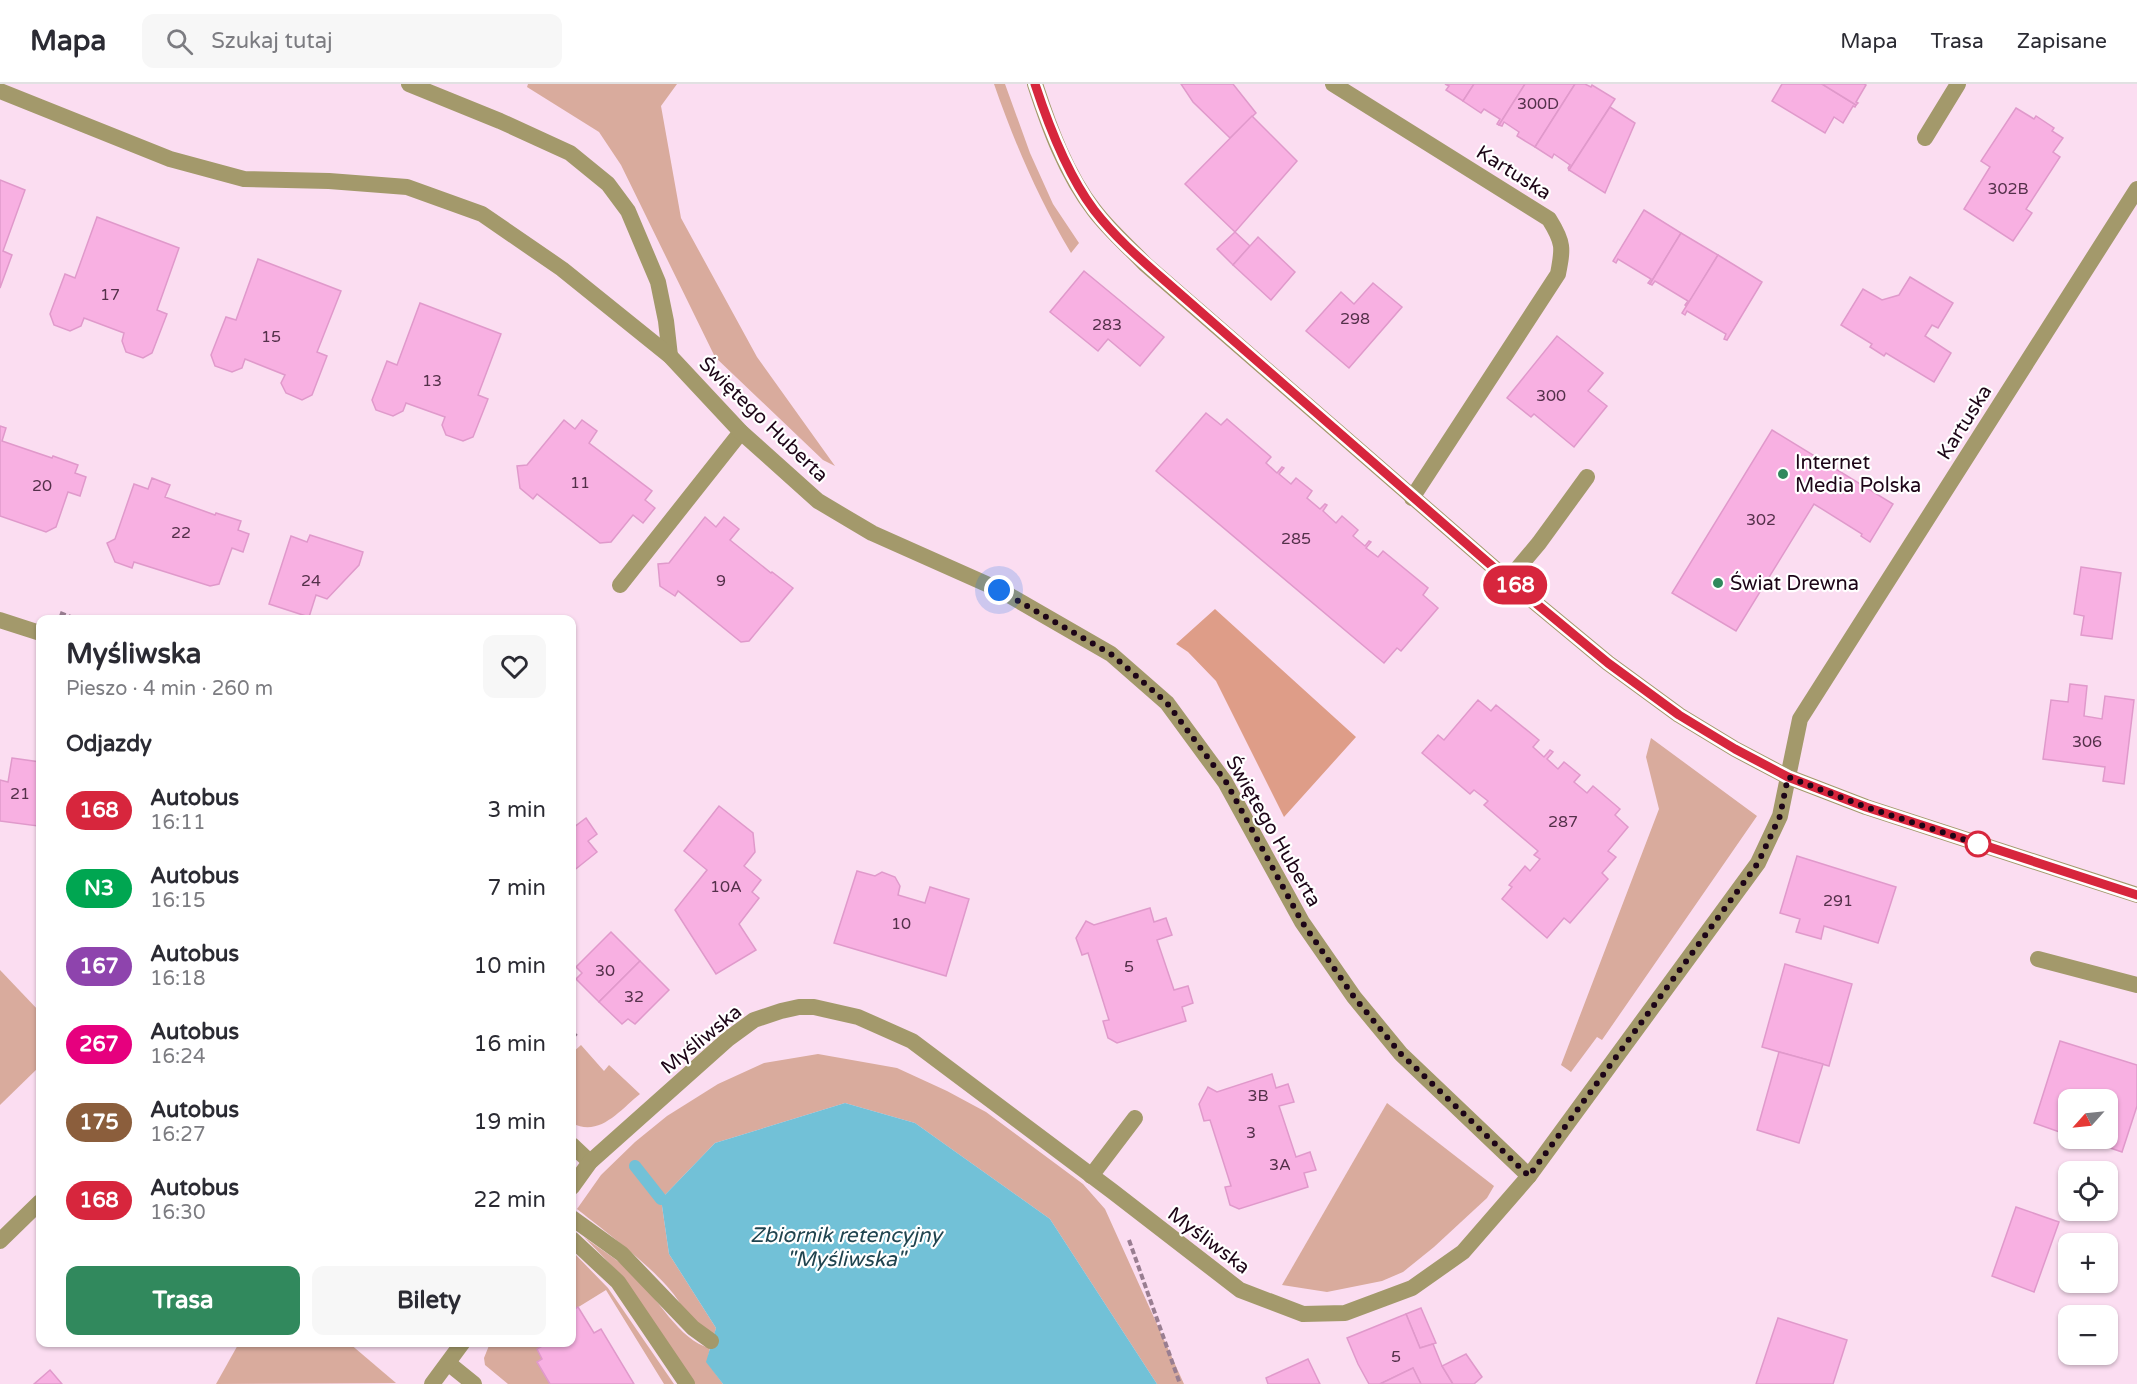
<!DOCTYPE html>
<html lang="pl">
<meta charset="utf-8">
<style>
:root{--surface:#fff;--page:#f7f7f7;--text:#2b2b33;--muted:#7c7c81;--line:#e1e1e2;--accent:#31895d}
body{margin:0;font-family:"Varela Round",sans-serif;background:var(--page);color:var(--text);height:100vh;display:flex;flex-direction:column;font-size:22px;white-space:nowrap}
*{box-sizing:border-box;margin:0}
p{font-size:20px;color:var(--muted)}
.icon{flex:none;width:33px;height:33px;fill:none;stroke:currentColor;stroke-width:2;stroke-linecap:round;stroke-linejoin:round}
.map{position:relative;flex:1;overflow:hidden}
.drawer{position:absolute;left:36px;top:531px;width:540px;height:732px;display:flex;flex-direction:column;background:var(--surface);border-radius:12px;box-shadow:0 2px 4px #0004}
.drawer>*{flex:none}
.badge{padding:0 12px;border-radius:20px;font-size:21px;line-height:39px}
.needle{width:39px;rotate:243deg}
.buttons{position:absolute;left:2058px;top:1005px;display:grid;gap:12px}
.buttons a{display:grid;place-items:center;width:60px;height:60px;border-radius:12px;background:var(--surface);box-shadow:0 2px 4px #0004;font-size:30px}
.you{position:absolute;width:30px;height:30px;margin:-15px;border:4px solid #fff;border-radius:50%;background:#1a73e8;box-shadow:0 0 0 9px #1a73e833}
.map>.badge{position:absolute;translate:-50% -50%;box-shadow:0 0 0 3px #fff}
h2{padding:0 30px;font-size:22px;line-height:54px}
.round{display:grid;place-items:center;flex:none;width:63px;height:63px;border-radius:12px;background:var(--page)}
.head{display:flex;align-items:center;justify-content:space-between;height:102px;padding:0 30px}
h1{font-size:28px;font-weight:700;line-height:45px}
.action{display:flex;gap:12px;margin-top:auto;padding:12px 30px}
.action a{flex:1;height:69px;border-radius:12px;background:var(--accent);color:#fff;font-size:24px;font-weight:700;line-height:69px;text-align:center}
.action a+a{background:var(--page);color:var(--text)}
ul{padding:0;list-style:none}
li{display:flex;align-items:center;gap:18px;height:78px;padding:0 30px}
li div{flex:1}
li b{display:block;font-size:22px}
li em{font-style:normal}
li .badge{min-width:66px;font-weight:700;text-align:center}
header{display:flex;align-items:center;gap:36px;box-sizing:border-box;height:84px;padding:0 30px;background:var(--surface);border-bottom:2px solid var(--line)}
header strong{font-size:28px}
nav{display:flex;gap:33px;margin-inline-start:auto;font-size:21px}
.search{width:420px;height:54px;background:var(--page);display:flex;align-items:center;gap:15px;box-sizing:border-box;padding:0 21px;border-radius:12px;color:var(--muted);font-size:22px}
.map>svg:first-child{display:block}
</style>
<header>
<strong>Mapa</strong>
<div class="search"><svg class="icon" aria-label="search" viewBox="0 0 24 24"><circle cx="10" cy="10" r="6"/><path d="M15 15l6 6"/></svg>Szukaj tutaj</div>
<nav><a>Mapa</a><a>Trasa</a><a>Zapisane</a></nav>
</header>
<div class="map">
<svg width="2137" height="1300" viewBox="0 0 2137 1300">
<rect width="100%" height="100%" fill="#fbddf1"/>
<g fill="#d9ab9d">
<path d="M528 0H677L661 22 681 134 757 273 835 382 823 376 715 273 621 81 599 48 527 3Z"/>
<path d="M994 0H1005L1030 69 1053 120 1079 159 1071 169C1038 114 1015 60 994 0Z"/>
<path d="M1651 654 1757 732 1602 956 1597 953 1571 988 1561 981 1659 725 1646 673Z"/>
<path d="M0 886 40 928V982L0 1021Z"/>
<path d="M581 961 604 987 609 981 640 1010C620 1026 599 1054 572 1039V969Z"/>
<path d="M818 970 897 984 947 1007 986 1028 1083 1100 1105 1125 1184 1300H1157L1050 1135 915 1039 845 1019 715 1059 661 1115 669 1170 716 1244 714 1252 685 1231C679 1201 603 1146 577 1125L601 1091 635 1058 667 1032 718 1000 764 979Z"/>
<path d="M1387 1019 1494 1102 1487 1114 1434 1163 1403 1188 1382 1197 1327 1208 1282 1201Z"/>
<path d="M584 1153C600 1165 619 1176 633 1190 657 1212 679 1257 710 1264L707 1278 723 1300H695L619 1189Z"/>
<path d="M572 1167 608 1204 674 1300H664L606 1206 572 1227Z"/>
<path d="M239 1259H349L396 1299 216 1300Z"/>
<path d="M490 1259H542L544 1261 537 1265 542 1275 537 1278 550 1300H508L485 1281 484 1274Z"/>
</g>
<path fill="#de9d88" d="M1215 525 1356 653 1284 733 1216 597 1188 568 1176 560Z"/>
<path fill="#72c1d7" d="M845 1019 915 1039 1050 1135 1157 1300H723L706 1278 716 1244 669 1170 661 1115 715 1059Z"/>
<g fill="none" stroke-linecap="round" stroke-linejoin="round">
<path stroke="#72c1d7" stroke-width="12" d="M635 1082 661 1115"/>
</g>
<g fill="#f8b0e2" stroke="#e099cb" stroke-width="1.5">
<path d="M1181 0H1233L1256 29 1230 54 1193 18Z"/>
<path d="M1445 0H1474L1463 17 1446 6 1449 2Z"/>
<path d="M1474 0H1525L1499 41 1497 40 1500 35 1484 25 1481 29 1463 17Z"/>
<path d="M1525 0H1575L1535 63 1517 52 1519 48 1504 38 1502 42 1499 41Z"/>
<path d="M1575 0H1585L1591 3 1592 1 1615 15 1569 86 1568 84 1570 81 1554 70 1552 74 1535 63Z"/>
<path d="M1782 0H1822L1856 21 1855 23 1853 22 1843 39 1834 33 1825 49 1772 17Z"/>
<path d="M1822 0H1864L1866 1 1856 18 1858 19 1856 21Z"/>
<path d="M1610 23 1635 39 1605 109 1569 86Z"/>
<path d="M2016 24 2034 35 2036 32 2054 44 2052 47 2063 54 2053 68 2060 73 2026 125 2032 129 2013 157 1964 125 1990 83 1981 77Z"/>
<path d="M1252 32 1297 77 1235 148 1185 100Z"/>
<path d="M0 96 25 106 3 167 12 171 0 204Z"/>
<path d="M1644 126 1681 149 1650 200 1648 199 1651 195 1618 175 1616 179 1613 177Z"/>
<path d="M97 133 179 164 157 226 167 230 152 269 143 274 126 268 122 257 124 249 84 234 81 242 70 247 54 241 50 230 65 190 75 194Z"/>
<path d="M1235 148 1250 162 1233 181 1217 165Z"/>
<path d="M1681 149 1718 171 1687 222 1685 221 1688 217 1655 197 1652 201 1650 200Z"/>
<path d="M1258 153 1295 188 1271 216 1233 181Z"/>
<path d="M1718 171 1762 198 1727 256 1724 255 1726 250 1687 227 1685 231 1682 229Z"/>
<path d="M258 175 341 207 317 268 327 272 312 311 302 316 286 309 281 299 285 291 245 275 242 284 232 288 215 282 211 271 226 233 236 236Z"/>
<path d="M1084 187 1164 253 1140 282 1108 255 1098 267 1050 228Z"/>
<path d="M1910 193 1953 219 1938 244 1932 241 1925 252 1951 269 1934 298 1886 269 1884 272 1870 263 1872 260 1841 241 1863 205 1882 216 1899 211Z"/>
<path d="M1373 199 1402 223 1349 284 1306 247 1341 208 1354 220Z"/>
<path d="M420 219 501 250 478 311 488 315 473 353 463 357 446 351 442 341 445 333 406 319 403 327 393 332 376 326 372 316 387 277 397 281Z"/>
<path d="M1557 252 1603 289 1588 307 1607 322 1574 363 1534 330 1531 333 1507 314Z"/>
<path d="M1206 329 1221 341 1227 335 1271 373 1266 379 1277 389 1282 383 1284 384 1279 390 1291 400 1296 394 1312 407 1307 414 1320 425 1325 420 1327 421 1323 427 1336 439 1342 432 1358 446 1353 452 1365 462 1369 457 1371 458 1366 464 1378 473 1383 467 1428 504 1423 511 1438 524 1401 567 1397 564 1384 579 1156 387Z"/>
<path d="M564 336 575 345 582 336 597 347 589 359 652 407 645 416 655 424 643 439 633 431 611 458 600 459 537 410 533 415 520 404 517 382 527 381Z"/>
<path d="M0 342 6 344 2 357 52 374 53 372 78 381 75 389 86 393 80 412 68 408 56 443 46 448 0 432Z"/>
<path d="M1772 346 1893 420 1870 458 1861 452 1862 450 1814 420 1736 547 1672 509Z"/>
<path d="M152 394 170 401 165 413 215 431 216 429 241 437 238 446 249 450 243 468 232 464 219 500 210 502 134 478 132 484 115 478 107 459 115 455 134 400 148 405Z"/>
<path d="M705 433 716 443 724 433 739 445 730 456 771 489 772 488 793 504 749 557 741 558 678 507 675 512 660 502 658 480 669 479Z"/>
<path d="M310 451 363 468 359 481 327 515 316 511 309 533 269 520 291 452 307 458Z"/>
<path d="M2081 483 2121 489 2112 555 2081 551 2084 532 2074 530Z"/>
<path d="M2070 600 2087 602 2084 632 2102 635 2105 612 2134 616 2124 700 2103 697 2105 683 2043 675 2051 616 2068 618Z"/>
<path d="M1478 616 1491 627 1496 621 1539 656 1533 663 1544 673 1550 666 1553 668 1547 675 1558 685 1564 678 1580 691 1574 698 1587 709 1593 702 1620 725 1615 731 1628 743 1608 767 1616 773 1602 789 1608 795 1570 839 1564 834 1547 854 1502 815 1512 803 1509 801 1525 782 1530 787 1540 775 1534 771 1538 767 1484 721 1488 717 1474 706 1470 710 1422 669 1438 651 1444 656Z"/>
<path d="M12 674 40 678V729L38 742 0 737V696L8 698Z"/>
<path d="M719 722 753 749 755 768 744 782 761 796 752 808 759 814 739 840 756 866 716 890 675 826 707 786 684 767Z"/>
<path d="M586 734 597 750 588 757 597 768 572 788V739L574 743Z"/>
<path d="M1797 772 1896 803 1878 859 1824 842 1821 855 1796 848 1800 835 1780 829Z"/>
<path d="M857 787 875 792 882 788 895 793 900 802 898 811 925 819 930 803 969 815 946 892 834 859Z"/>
<path d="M1150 824 1154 838 1166 834 1172 851 1157 856 1174 906 1188 902 1193 919 1182 923 1186 937 1117 959 1108 954 1103 937 1109 936 1088 869 1082 871 1076 854 1086 837 1094 841Z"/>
<path d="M611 848 640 877 599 918 576 895 582 889 576 883Z"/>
<path d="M640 877 669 906 635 940 628 935 622 940 599 918Z"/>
<path d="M1785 880 1852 900 1829 982 1762 963Z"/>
<path d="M2060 957 2137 981V1022L2122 1068 2081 1054H2108V1016H2068V1051L2034 1039Z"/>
<path d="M1779 968 1823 980 1799 1059 1757 1046Z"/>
<path d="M1272 990 1276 1004 1288 1000 1294 1018 1279 1022 1296 1073 1310 1068 1316 1086 1304 1089 1308 1103 1239 1125 1230 1121 1225 1103 1231 1102 1210 1036 1204 1037 1199 1020 1208 1003 1217 1008Z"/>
<path d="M2016 1123 2059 1138 2034 1208 1992 1192Z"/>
<path d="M578 1223 594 1249 601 1245 634 1300H550L537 1278 542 1275 537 1265 544 1261 542 1258H572V1227Z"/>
<path d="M1421 1224 1436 1259 1420 1264 1406 1230Z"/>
<path d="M1406 1230 1420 1264 1433 1260 1442 1282 1453 1300H1421L1413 1284 1380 1300H1369L1358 1280 1347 1254Z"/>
<path d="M1778 1234 1847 1256 1833 1300H1756Z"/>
<path d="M1466 1270 1482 1293 1474 1300H1453L1442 1282Z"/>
<path d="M1308 1275 1320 1300H1268L1266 1294Z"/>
<path d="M1413 1284 1421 1300H1380Z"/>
<path d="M50 1286 62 1300H34Z"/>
</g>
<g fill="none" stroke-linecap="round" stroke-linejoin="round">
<g stroke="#997e91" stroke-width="4" stroke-dasharray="6 3" stroke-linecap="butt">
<path d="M60 529 79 536"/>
<path d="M572 948 577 953"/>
<path d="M1129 1156 1180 1300"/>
</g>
<g stroke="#a3996b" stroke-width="16">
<path d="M1333 0 1549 135C1564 159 1563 164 1558 190L1412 414"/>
<path d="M1925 54 1958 0"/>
<path d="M620 501 741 348"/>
<path d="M1788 693 1800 635 2137 105"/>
<path d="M2038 875 2137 901"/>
<path d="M1091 1092 1135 1034"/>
<path d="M572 1134 622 1170 693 1244 711 1257"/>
<path d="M572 1155 618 1198 687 1300"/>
<path d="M0 1157 40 1118"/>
<path d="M448 1279 474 1300"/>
</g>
<g stroke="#a3996b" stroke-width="16">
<path d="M409 0 500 37 570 69 608 100 628 127 658 198 666 237 670 272"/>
<path d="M0 7 170 75 244 95 329 97 407 103 482 130 562 185 670 272 741 348 818 417 872 449 1000 506 1111 570 1167 619 1225 698 1302 838 1354 913 1401 970 1529 1092"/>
<path d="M1508 496 1539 459 1587 393"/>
<path d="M0 536 40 549"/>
<path d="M572 1061 590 1078"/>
<path d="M572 1103 590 1078 728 955 754 936 781 927 799 923H814L858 933 912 957 1112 1107 1240 1206 1303 1230 1345 1229 1412 1204 1463 1168 1529 1092 1758 779 1780 732 1788 693"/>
<path d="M432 1300 463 1258"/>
</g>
<path stroke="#a3996b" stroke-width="16" d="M1035 0C1049 43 1066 90 1094 126 1109 146 1128 162 1145 180L1508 496 1608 579 1679 631 1735 665 1788 693 1866 723 2137 811"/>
</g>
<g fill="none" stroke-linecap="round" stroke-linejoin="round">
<g stroke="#fff" stroke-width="14">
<path id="line" d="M1035 0C1049 43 1067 90 1094 126 1114 152 1139 174 1163 195L1508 496 1608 579 1679 631 1735 665 1788 693 1866 723 2137 811"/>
</g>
<use href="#line" stroke="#d7263d" stroke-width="9"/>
<path stroke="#1d0517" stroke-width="6" stroke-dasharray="0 10.8" d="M999 506 1111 570 1167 619 1226 698 1302 838 1354 913 1401 970 1529 1092 1758 779 1780 732 1788 693 1866 723 1978 760"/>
</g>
<g fill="#31895d" stroke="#fff" stroke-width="2">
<circle cx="1783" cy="390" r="6"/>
<circle cx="1718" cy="499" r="6"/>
</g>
<circle fill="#fff" stroke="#d7263d" stroke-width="3" cx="1978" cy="760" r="12"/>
<g text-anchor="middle" stroke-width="4.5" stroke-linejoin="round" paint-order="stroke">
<g font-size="16" fill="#54304a">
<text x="1538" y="25">300D</text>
<text x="2008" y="110">302B</text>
<text x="110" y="216">17</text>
<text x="1355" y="240">298</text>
<text x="1107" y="246">283</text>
<text x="271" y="258">15</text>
<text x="432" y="302">13</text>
<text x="1551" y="317">300</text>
<text x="580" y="404">11</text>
<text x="42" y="407">20</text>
<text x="1761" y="441">302</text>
<text x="181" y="454">22</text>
<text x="1296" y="460">285</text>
<text x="311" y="502">24</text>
<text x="721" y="502">9</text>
<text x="2087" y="663">306</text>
<text x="20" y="715">21</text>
<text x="1563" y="743">287</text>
<text x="726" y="808">10A</text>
<text x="1838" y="822">291</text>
<text x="901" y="845">10</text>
<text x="1129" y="888">5</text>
<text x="605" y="892">30</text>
<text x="634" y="918">32</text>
<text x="1258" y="1017">3B</text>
<text x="1251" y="1054">3</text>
<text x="1280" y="1086">3A</text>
<text x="1396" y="1278">5</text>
</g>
<g font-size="20" fill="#1d0517" stroke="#fff">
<text transform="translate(1514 88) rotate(32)" y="7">Kartuska</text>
<text transform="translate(764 335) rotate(44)" y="7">Świętego Huberta</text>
<text transform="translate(1964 338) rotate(-58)" y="7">Kartuska</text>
<text transform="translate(1274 747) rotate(60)" y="7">Świętego Huberta</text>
<text transform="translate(701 955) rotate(-39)" y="7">Myśliwska</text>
<text transform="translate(1209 1156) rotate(37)" y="7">Myśliwska</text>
</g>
<g font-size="20" fill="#1d0517" stroke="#fff" text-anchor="start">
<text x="1795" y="385">Internet<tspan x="1795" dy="23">Media Polska</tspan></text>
<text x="1730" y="506">Świat Drewna</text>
</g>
<g font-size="21" font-style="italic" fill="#20444f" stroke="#fff">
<text x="846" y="1158">Zbiornik retencyjny<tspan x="846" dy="24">"Myśliwska"</tspan></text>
</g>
</g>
</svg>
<div class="buttons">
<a><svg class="needle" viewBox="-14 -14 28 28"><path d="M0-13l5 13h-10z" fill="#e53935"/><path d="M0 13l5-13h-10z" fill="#7c7c81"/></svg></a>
<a><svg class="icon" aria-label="locate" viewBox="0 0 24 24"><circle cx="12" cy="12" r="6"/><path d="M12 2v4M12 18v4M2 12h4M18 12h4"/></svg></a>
<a>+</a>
<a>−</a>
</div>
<div class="you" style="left:999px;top:506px"></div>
<b class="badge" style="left:1515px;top:501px;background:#d7263d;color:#fff">168</b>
<section class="drawer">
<div class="head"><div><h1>Myśliwska</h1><p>Pieszo · 4 min · 260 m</p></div><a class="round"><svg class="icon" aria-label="heart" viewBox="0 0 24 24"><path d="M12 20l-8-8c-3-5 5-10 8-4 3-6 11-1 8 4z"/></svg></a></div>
<h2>Odjazdy</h2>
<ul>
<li><span class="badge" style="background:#d7263d;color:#fff">168</span><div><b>Autobus</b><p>16:11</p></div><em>3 min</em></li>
<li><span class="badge" style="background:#00a651;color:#fff">N3</span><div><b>Autobus</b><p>16:15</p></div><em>7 min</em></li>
<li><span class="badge" style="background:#8e44ad;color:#fff">167</span><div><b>Autobus</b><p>16:18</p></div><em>10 min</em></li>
<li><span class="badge" style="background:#e6007e;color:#fff">267</span><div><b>Autobus</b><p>16:24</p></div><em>16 min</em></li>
<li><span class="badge" style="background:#8b5e3c;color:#fff">175</span><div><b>Autobus</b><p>16:27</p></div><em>19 min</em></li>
<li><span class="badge" style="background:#d7263d;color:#fff">168</span><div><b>Autobus</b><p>16:30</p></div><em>22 min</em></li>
</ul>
<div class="action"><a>Trasa</a><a>Bilety</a></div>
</section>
</div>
